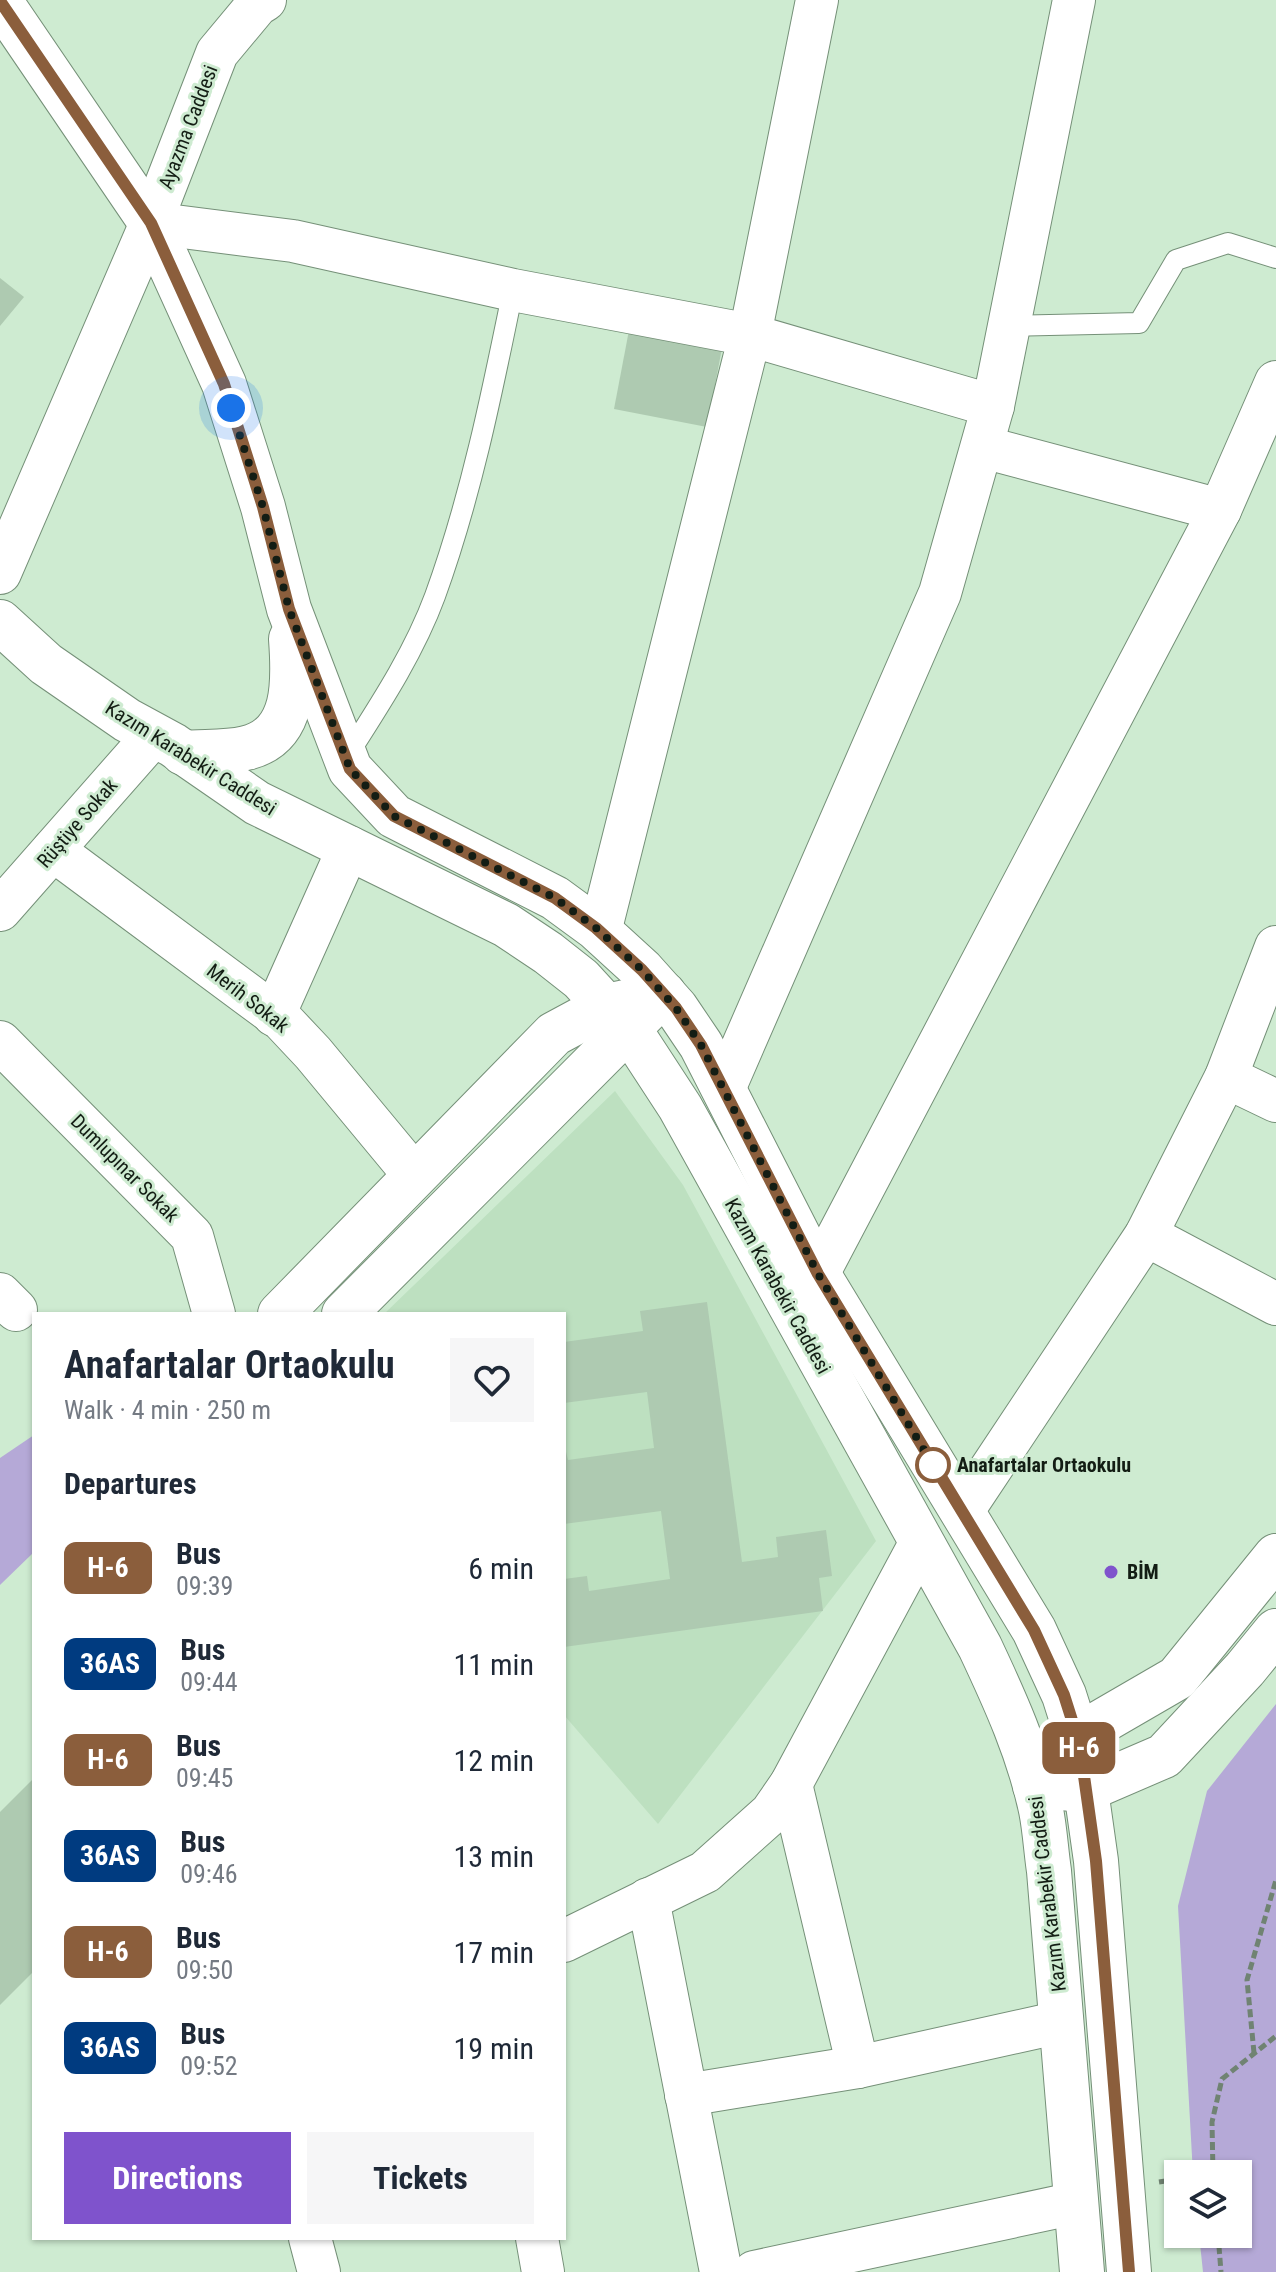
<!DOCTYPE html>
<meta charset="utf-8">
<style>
:root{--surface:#fff;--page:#f6f6f7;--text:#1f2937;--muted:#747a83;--accent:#7f53cc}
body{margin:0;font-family:"Roboto Condensed",sans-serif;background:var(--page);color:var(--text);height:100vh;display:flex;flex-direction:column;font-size:30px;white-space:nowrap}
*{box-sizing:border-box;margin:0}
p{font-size:26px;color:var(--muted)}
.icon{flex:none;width:44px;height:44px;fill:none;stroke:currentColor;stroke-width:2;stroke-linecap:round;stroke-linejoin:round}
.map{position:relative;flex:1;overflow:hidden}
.drawer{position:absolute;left:32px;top:1312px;width:534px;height:928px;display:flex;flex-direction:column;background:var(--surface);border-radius:0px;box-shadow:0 2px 6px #0004}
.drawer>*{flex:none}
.badge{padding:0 16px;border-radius:12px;font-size:28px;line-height:52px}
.fabs{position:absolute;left:1164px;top:2160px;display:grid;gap:16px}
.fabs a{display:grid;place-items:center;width:88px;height:88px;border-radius:0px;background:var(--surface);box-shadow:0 2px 6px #0004;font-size:40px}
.you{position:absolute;width:40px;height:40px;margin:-20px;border:6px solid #fff;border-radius:50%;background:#1a73e8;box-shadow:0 0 0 12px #1a73e833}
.map>.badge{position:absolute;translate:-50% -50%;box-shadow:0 0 0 4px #fff}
h2{padding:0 32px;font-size:30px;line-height:72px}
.round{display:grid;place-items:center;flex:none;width:84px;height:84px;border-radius:0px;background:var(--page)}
.summary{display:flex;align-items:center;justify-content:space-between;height:136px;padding:0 32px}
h1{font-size:38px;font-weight:700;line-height:60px}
.cta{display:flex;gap:16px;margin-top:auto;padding:16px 32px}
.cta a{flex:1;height:92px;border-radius:0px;background:var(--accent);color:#fff;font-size:32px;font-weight:700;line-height:92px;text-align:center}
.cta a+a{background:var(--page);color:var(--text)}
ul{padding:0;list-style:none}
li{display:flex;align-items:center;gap:24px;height:96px;padding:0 32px}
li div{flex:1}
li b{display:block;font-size:30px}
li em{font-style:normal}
li .badge{min-width:88px;font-weight:700;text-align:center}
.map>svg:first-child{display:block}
</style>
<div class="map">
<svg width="1276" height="2272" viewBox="0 0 1276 2272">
<rect width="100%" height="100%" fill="#ceebd1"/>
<path fill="#bde0c0" d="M615 1091 683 1185 876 1541 658 1824 564 1715V1314H384Z"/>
<g fill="#b5a9d7">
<path d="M34 1435V1552L0 1585V1458Z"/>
<path d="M1276 1704V2272H1203L1199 2234H1238V2174H1193L1178 1906 1207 1791Z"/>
</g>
<g fill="#aecab1">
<path d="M0 278 24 297 0 326Z"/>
<path d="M630 325 723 343 707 427 614 409Z"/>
<path d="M707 1302 742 1562 778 1557 776 1537 826 1530 832 1576 819 1578 823 1611 564 1647V1579L587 1576 589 1591 670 1579 661 1511 564 1524V1443L568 1460 654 1448 647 1392 564 1403V1342L643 1331 640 1311Z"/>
<path d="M34 1778V1971L0 2005V1812Z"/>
</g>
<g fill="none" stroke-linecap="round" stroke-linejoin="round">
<g stroke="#759078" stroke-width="22">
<g id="service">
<path d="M1009 326 1139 323 1176 260 1228 243 1276 258"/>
<path d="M347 756C379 706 414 653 435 596 471 497 492 393 513 290"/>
</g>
</g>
<g stroke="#759078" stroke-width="44">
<g id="minor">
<path d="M151 223 293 241 513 290 750 335 993 406"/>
<path d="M983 447 1220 510"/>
<path d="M0 573 151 223 217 53 257 5 265 0"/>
<path d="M53 850 282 1020 313 1053 415 1176"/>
<path d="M0 910 154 735"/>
<path d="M600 932 750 335 817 0"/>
<path d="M274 1015 349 847"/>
<path d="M0 1042 192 1236 214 1314"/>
<path d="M1226 1077 1276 1101"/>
<path d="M724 1089 940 593 993 406 1074 0"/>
<path d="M1146 1235 1276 1304"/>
<path d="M818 1274 1220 510 1276 382"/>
<path d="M0 1294 16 1310"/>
<path d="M962 1512 1146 1235 1226 1077 1276 947"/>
<path d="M791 1784 858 2067"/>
<path d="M648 1899 721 2272"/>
<path d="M564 1941 705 1872 771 1813 791 1784 921 1542"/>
<path d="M686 2095 858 2067 1061 2022"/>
<path d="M310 2238 319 2272"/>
<path d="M537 2238 543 2272"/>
<path d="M754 2272 1076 2203"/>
</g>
</g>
<g stroke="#759078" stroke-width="46">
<g id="tertiary">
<path d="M1035 1786 1077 1736 1177 1678 1276 1556"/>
<path d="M1049 1787 1085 1790 1164 1756 1245 1669 1276 1631"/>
</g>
</g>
<g stroke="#759078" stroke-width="46">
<g id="secondary">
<path d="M280 1314 554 1034 606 1006 664 994"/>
<path d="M344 1314 653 1004"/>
</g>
</g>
<g stroke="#759078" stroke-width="46">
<g id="primary">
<path d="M0 1 151 223 224 384 263 507 289 609 350 769 394 816 555 898 596 928 642 970 676 1008 701 1045 818 1274 1034 1630 1064 1695 1077 1736 1084 1776 1096 1861 1129 2272"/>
<path d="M0 622 46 664 127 720 173 745 257 803 506 925 548 953 581 979 635 1038 680 1107 980 1647C1005 1700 1029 1753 1041 1810 1045 1830 1046 1851 1049 1871L1082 2272"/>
<path d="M183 753C203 751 226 753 246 748 297 736 294 680 291 639"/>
</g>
</g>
<g stroke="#708372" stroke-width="5" stroke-dasharray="8 4" stroke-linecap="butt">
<path d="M1254 2053 1247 1980 1276 1880"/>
<path d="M1213 2174 1212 2122 1222 2079 1276 2036"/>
<path d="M1159 2182 1178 2179"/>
<path d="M1218 2234 1221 2272"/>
</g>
<use href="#service" stroke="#fff" stroke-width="20"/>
<use href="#minor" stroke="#fff" stroke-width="42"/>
<use href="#tertiary" stroke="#fff" stroke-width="44"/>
<use href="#secondary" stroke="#fff" stroke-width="44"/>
<use href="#primary" stroke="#fff" stroke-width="44"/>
</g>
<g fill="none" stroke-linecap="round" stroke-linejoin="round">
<g stroke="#fff" stroke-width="18">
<path id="line" d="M0 1 151 223 224 384 263 507 289 609 350 769 394 816 555 898 596 928 642 970 676 1008 701 1045 818 1274 1034 1630 1064 1695 1077 1736 1084 1776 1096 1861 1129 2272"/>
</g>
<use href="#line" stroke="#8b5e3c" stroke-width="12"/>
<path stroke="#131d14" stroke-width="8" stroke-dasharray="0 14.4" d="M231 408 263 507 289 609 350 769 394 816 555 898 596 928 642 970 676 1008 701 1045 818 1274 933 1465"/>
</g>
<circle fill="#fff" stroke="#8b5e3c" stroke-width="4" cx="933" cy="1465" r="16"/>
<circle fill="#7f53cc" stroke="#ceebd1" stroke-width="3" cx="1111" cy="1572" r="8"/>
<g text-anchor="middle" stroke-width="6" stroke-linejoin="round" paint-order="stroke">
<g font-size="20" fill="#131d14" stroke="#ceebd1">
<text transform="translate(188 127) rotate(-69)" y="7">Ayazma Caddesi</text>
<text transform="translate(191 758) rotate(32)" y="7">Kazım Karabekir Caddesi</text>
<text transform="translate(77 823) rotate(-49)" y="7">Rüştiye Sokak</text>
<text transform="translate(248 998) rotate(38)" y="7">Merih Sokak</text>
<text transform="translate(125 1168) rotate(45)" y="7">Dumlupınar Sokak</text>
<text transform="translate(778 1286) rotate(61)" y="7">Kazım Karabekir Caddesi</text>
<text transform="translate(1047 1894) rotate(-97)" y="7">Kazım Karabekir Caddesi</text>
</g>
<g font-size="20" font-weight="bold" fill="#131d14" stroke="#ceebd1" text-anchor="start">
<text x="957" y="1472">Anafartalar Ortaokulu</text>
</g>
<g font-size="20" font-weight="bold" fill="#131d14" stroke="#ceebd1" text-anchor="start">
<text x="1127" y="1579">BİM</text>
</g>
</g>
</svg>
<div class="fabs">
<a><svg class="icon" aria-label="layers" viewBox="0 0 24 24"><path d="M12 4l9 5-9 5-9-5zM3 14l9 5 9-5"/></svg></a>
</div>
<div class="you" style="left:231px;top:408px"></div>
<b class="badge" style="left:1079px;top:1748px;background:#8b5e3c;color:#fff">H-6</b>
<section class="drawer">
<div class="summary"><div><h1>Anafartalar Ortaokulu</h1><p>Walk · 4 min · 250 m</p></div><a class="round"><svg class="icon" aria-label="heart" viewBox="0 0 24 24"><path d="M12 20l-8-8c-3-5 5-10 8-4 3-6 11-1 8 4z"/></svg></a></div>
<h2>Departures</h2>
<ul>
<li><span class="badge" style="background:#8b5e3c;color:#fff">H-6</span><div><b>Bus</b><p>09:39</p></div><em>6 min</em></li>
<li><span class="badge" style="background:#003b80;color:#fff">36AS</span><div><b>Bus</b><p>09:44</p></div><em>11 min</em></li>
<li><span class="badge" style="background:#8b5e3c;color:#fff">H-6</span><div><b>Bus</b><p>09:45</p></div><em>12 min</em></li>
<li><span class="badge" style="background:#003b80;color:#fff">36AS</span><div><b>Bus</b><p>09:46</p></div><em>13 min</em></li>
<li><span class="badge" style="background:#8b5e3c;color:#fff">H-6</span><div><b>Bus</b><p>09:50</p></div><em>17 min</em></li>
<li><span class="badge" style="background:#003b80;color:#fff">36AS</span><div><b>Bus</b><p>09:52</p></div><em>19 min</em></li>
</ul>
<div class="cta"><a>Directions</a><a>Tickets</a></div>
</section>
</div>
